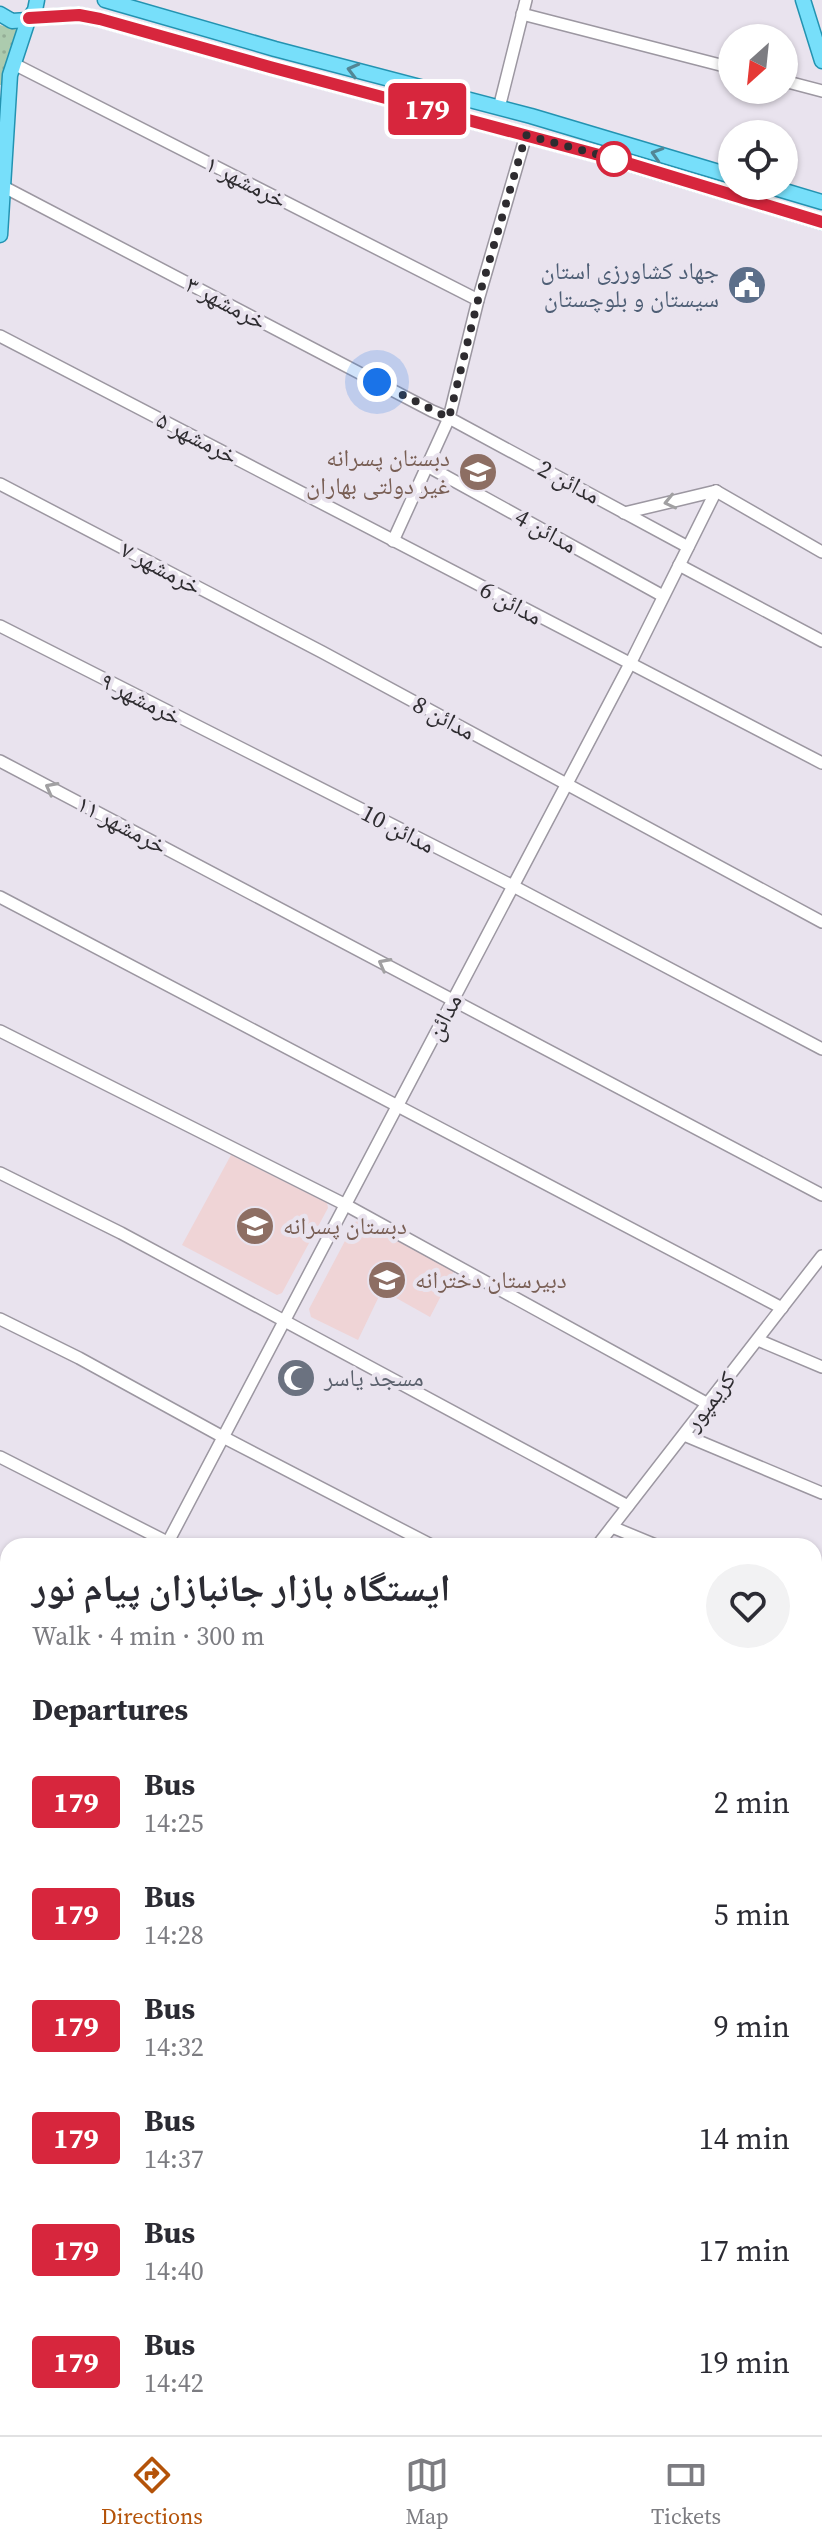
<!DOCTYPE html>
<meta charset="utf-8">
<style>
:root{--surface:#fff;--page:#f2f2f3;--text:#2b2b33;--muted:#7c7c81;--line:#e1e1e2;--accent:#b45309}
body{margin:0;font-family:"Source Serif 4","Noto Naskh Arabic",serif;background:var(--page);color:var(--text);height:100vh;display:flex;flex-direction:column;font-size:30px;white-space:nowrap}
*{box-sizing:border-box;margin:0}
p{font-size:26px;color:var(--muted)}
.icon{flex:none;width:44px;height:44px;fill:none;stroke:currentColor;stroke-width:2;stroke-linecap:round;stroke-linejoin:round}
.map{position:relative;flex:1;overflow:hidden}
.panel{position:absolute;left:0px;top:1538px;width:822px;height:898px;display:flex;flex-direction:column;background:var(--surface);border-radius:24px 24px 0 0;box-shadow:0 2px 6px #0004}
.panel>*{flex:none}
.badge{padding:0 16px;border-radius:6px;font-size:28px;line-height:52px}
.needle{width:52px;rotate:207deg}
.controls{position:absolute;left:718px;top:24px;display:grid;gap:16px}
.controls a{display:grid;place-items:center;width:80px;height:80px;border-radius:50%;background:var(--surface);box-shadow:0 2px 6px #0004;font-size:40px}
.you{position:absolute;width:40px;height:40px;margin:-20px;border:6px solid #fff;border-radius:50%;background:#1a73e8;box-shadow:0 0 0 12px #1a73e833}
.map>.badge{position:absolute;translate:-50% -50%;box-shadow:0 0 0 4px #fff}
h2{padding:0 32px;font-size:30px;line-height:72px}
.round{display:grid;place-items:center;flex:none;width:84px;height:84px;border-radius:42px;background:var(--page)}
.summary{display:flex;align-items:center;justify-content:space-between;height:136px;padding:0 32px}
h1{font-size:38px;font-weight:700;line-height:60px}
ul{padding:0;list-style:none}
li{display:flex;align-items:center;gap:24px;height:112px;padding:0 32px}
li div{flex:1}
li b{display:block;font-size:30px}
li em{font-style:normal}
li .badge{min-width:88px;font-weight:700;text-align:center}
.menu{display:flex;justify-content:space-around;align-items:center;height:112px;border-top:2px solid var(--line);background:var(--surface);font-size:22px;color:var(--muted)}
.menu a{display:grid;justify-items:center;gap:4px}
.menu .active{color:var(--accent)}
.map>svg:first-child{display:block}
</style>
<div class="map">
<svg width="822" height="2435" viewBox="0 0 822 2435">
<defs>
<pattern id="grass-dots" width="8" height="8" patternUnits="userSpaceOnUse" patternTransform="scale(2)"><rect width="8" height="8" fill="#accbae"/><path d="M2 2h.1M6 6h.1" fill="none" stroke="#94ae96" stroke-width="1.8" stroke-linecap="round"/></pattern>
<pattern id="cemetery-stones" width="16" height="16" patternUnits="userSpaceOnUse" patternTransform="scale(2)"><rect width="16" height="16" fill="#accbae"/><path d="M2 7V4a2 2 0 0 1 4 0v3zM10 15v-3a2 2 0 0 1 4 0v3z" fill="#94ae96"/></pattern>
</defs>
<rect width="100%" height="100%" fill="#e9e3ee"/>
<g fill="#efd4d6">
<path d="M231 1155 327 1203 328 1208 282 1293 277 1295 182 1245Z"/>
<path d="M359 1221 454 1271 430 1317 382 1290 358 1340 311 1317 309 1309 355 1222Z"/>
<path d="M245 2428H409L420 2435H240Z"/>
</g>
<path fill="url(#grass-dots)" d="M0 25 18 30 12 42V57L4 85H0Z"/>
<path fill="url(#cemetery-stones)" d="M0 2103 8 2105V2301L0 2297Z"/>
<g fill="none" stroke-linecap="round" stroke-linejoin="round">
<g stroke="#9c97a1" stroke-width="14">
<g id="minor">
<path d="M522 14 732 68"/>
<path d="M14 64 478 300"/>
<path d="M784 81 822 91"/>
<path d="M499 108 526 0"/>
<path d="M4 187 432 411 449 418 688 547"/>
<path d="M0 336 822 763"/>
<path d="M429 467 663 596"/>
<path d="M0 484 322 652 822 922"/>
<path d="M716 491 822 552"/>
<path d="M624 513 716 491"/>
<path d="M393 541 449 418 478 300 526 135"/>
<path d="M679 565 822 641"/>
<path d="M0 626 513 886 822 1049"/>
<path d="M0 761 822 1195"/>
<path d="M0 897 782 1308"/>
<path d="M0 1031 344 1204 708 1404"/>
<path d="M0 1173 121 1233 628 1506"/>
<path d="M0 1319 79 1358 223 1437 433 1546"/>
<path d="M758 1340 822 1367"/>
<path d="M684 1435 822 1493"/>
<path d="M0 1457 175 1546"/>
<path d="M612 1527 658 1546"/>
<path d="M168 1542 633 658 716 491"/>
<path d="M597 1546 822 1256"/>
<path d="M0 1589 8 1593"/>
<path d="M814 1610 822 1613"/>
<path d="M814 1727 822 1730"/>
<path d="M814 1761 822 1742"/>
<path d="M814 1819 822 1825"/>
<path d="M814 1865 822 1855"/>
<path d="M814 1948 822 1954"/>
<path d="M814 2069 822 2076"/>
<path d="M814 2195 822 2201"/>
<path d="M0 2310 8 2313"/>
<path d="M814 2328 822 2334"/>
<path d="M150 2428 164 2435"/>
<path d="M429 2428 437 2435"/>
<path d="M615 2428 634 2435"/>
<path d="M786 2428 795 2435"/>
<path d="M7 2435 10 2428"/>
<path d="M223 2435 229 2428"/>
</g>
</g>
<g stroke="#2393b1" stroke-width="17">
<g id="major">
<path d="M105 0 275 49 531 116 732 176"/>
<path d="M803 0 822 61"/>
<path d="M0 14 12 21 28 20 35 10 37 0"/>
<path d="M29 18 79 15 100 19 270 67 614 159 822 222"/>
<path d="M768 186 822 202"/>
<path d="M0 235 10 75 28 20"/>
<path d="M0 1716 8 1773"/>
<path d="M0 1862 3 1882 0 1915"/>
<path d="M0 2013 8 1977"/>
<path d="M814 2141 822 2131"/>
<path d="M814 2175 822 2165"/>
<path d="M580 2435 586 2428"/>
<path d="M607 2435 612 2428"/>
</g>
</g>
<use href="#minor" stroke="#fff" stroke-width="11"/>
<use href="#major" stroke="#77dffa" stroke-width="14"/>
</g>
<defs><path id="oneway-chevron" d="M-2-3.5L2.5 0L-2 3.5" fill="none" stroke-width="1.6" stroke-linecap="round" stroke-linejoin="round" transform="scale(2)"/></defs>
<g stroke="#528695">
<use href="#oneway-chevron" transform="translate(353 70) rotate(-165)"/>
<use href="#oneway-chevron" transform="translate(657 154) rotate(-163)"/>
</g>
<g stroke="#a1a0a2">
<use href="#oneway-chevron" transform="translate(670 502) rotate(167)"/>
<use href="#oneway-chevron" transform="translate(51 788) rotate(-152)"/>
<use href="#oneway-chevron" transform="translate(384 964) rotate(-152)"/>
</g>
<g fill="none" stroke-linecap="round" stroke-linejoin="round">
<g stroke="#fff" stroke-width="18">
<path id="line" d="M29 18 79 15 100 19 270 67 614 159 822 222"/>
</g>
<use href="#line" stroke="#d7263d" stroke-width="12"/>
<path stroke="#2e2c30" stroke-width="8" stroke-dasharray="0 14.4" d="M377 382 449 418 478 300 526 135 614 159"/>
</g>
<defs>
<g id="civic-disc" transform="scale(2)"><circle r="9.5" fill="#5c6f8a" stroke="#e9e3ee"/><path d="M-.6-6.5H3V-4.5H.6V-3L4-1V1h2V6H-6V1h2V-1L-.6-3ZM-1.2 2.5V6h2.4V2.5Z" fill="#fff"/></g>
<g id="school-disc" transform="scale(2)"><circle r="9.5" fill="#8d6e63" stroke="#e9e3ee"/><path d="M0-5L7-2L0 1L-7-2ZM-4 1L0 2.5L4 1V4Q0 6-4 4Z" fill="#fff"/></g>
<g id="mosque-disc" transform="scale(2)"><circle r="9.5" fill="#6b7280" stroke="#e9e3ee"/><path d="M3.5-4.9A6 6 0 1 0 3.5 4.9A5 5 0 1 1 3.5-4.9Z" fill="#fff"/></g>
</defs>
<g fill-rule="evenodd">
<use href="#civic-disc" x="747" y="285"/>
<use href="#school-disc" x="478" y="472"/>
<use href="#school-disc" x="255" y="1226"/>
<use href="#school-disc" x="387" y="1280"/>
<use href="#mosque-disc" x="296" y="1378"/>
</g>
<circle fill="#fff" stroke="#d7263d" stroke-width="4" cx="614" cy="159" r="16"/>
<g text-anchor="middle" stroke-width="8" stroke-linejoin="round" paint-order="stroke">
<g font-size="24" fill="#2e2c30" stroke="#e9e3ee">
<text transform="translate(246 182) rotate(27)" y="8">خرمشهر ۱</text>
<text transform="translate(226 303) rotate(28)" y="8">خرمشهر ۳</text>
<text transform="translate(197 438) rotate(27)" y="8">خرمشهر ۵</text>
<text transform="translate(569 482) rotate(28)" y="8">مدائن 2</text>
<text transform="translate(546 531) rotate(29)" y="8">مدائن 4</text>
<text transform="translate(161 568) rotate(28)" y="8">خرمشهر ۷</text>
<text transform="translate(511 603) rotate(28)" y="8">مدائن 6</text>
<text transform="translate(141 699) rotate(27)" y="8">خرمشهر ۹</text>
<text transform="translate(444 718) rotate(28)" y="8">مدائن 8</text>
<text transform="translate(122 825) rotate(28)" y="8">خرمشهر ۱۱</text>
<text transform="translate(398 829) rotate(27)" y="8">مدائن 10</text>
<text transform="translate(444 1017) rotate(-62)" y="8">مدائن</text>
<text transform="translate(710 1401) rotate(-52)" y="8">کریمپور</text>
</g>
<g font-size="24" fill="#4e5e75" stroke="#e9e3ee" text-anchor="end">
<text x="719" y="279">جهاد کشاورزی استان<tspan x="719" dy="28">سیستان و بلوچستان</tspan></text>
</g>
<g font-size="24" fill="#785e54" stroke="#e9e3ee" text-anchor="start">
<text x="450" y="466" text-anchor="end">دبستان پسرانه<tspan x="450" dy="28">غیر دولتی بهاران</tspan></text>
<text x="283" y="1234">دبستان پسرانه</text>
<text x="415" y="1288">دبیرستان دخترانه</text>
</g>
<g font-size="24" fill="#5b616d" stroke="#e9e3ee" text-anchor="start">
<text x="324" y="1386">مسجد یاسر</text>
</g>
</g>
</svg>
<div class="controls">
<a><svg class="needle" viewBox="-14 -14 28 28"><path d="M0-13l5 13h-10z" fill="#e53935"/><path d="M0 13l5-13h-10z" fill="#7c7c81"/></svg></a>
<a><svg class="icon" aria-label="locate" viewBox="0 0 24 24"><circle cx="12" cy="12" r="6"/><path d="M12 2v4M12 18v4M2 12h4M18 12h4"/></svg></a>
</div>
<div class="you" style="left:377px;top:382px"></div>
<b class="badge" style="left:427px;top:109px;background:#d7263d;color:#fff">179</b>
<section class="panel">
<div class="summary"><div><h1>ایستگاه بازار جانبازان پیام نور</h1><p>Walk · 4 min · 300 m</p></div><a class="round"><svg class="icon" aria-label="heart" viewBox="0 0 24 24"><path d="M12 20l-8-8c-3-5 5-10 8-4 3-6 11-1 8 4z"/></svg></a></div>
<h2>Departures</h2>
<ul>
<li><span class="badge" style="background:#d7263d;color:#fff">179</span><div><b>Bus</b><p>14:25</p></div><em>2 min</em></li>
<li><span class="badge" style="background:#d7263d;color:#fff">179</span><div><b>Bus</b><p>14:28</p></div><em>5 min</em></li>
<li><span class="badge" style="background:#d7263d;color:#fff">179</span><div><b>Bus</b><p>14:32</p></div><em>9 min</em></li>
<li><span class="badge" style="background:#d7263d;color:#fff">179</span><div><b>Bus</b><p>14:37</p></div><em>14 min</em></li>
<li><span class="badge" style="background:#d7263d;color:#fff">179</span><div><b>Bus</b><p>14:40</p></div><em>17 min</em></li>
<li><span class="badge" style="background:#d7263d;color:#fff">179</span><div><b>Bus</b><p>14:42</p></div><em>19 min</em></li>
</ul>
</section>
</div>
<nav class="menu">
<a class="active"><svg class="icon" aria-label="directions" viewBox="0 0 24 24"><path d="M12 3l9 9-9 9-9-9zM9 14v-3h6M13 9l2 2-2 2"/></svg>Directions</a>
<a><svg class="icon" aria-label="map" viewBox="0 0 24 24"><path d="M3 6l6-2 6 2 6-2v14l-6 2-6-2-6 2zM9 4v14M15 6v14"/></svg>Map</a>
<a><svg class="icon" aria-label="tickets" viewBox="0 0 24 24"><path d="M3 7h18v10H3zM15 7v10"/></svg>Tickets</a>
</nav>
